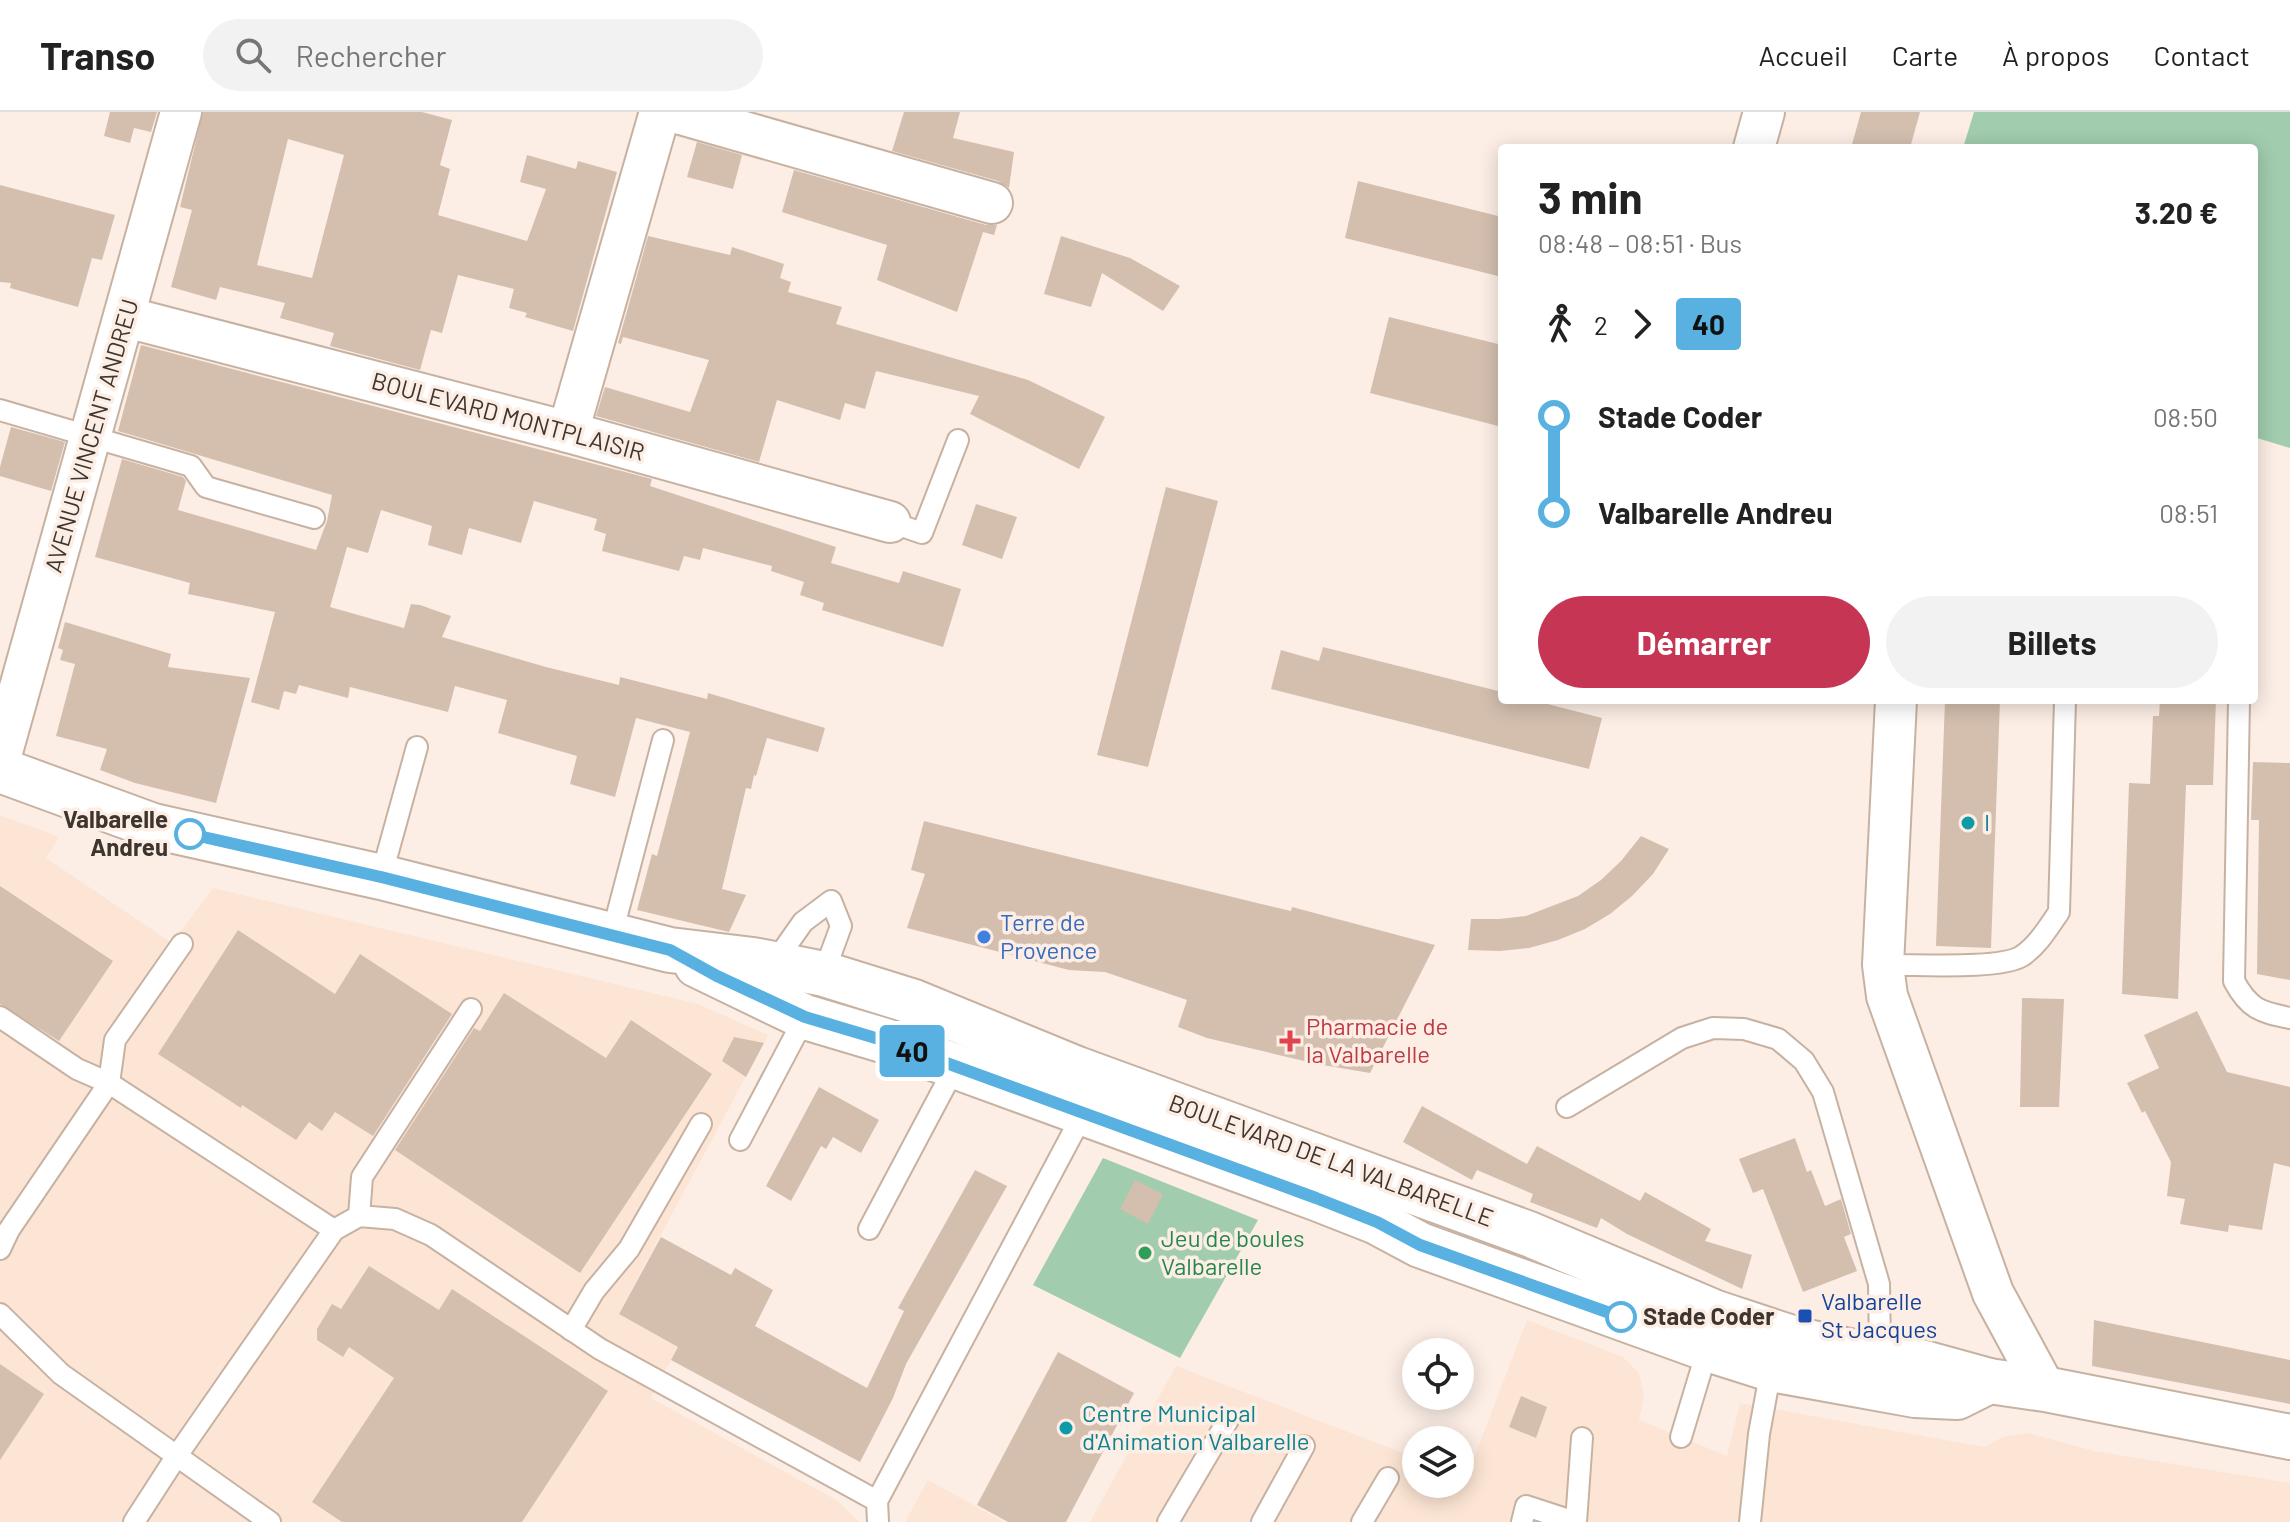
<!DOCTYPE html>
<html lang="fr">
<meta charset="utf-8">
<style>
:root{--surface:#fff;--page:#f2f2f2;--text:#222;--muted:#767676;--line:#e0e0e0;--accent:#c63654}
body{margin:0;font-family:Barlow,sans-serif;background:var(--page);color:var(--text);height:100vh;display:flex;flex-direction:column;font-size:30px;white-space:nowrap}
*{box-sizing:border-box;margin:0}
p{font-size:26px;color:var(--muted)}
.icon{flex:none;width:44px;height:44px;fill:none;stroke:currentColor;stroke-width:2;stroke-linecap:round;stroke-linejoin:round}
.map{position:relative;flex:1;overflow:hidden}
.details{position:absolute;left:1498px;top:32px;width:760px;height:560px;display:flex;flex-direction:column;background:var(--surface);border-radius:8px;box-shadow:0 4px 20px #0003}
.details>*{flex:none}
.badge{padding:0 16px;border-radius:6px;font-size:28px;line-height:52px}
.fabs{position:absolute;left:1402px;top:1226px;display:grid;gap:16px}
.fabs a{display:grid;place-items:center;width:72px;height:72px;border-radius:50%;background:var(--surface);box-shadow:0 4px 20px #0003;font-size:40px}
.map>.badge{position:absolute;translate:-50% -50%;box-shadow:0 0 0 4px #fff}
.legs{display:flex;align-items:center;gap:12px;height:88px;padding:0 40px;font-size:26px}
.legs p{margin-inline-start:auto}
.summary{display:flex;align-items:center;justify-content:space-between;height:136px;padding:0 40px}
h1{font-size:44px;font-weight:700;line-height:60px}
.action{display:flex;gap:16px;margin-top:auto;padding:16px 40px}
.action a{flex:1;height:92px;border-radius:48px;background:var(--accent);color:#fff;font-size:32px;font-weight:700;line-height:92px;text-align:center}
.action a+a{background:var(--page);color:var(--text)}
ul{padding:0 40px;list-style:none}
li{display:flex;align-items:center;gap:28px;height:96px;font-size:30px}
li i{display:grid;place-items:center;width:12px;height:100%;margin:0 10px;background:currentColor}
li i::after{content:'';width:20px;height:20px;margin:-10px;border:6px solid;border-radius:50%;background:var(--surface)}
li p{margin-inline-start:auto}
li:first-child i{background:linear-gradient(#0000 50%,currentColor 0)}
li:last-child i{background:linear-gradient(currentColor 50%,#0000 0)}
header{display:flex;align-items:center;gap:48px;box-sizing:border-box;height:112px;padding:0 40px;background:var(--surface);border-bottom:2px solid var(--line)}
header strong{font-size:38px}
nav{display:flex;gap:44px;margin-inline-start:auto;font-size:28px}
.search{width:560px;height:72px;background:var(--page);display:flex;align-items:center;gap:20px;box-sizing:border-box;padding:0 28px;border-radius:44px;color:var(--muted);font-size:30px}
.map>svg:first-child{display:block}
</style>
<header>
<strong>Transo</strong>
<div class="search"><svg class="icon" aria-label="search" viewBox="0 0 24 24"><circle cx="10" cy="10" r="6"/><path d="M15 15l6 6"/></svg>Rechercher</div>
<nav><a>Accueil</a><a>Carte</a><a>À propos</a><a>Contact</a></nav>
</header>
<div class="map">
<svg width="2290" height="1410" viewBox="0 0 2290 1410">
<rect width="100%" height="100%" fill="#fceee5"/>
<g fill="#fce5d4">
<path d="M0 703 59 725 46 746 172 831 213 776 698 892 768 923 619 1201 678 1235 651 1286 838 1389 859 1410H0Z"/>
<path d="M1527 1208 1623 1245 1639 1261 1644 1284 1639 1308 1727 1344 1740 1291 1984 1335 2003 1325 2028 1321 2094 1339 2290 1371V1410H1090L1176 1254 1416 1346V1372H1460V1362L1467 1364Z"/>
<path d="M928 1368 1004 1410H905Z"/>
</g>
<g fill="#a1ccad">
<path d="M1974 0H2290V336L2254 325V36H1963Z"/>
<path d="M1103 1046 1258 1108 1180 1246 1033 1173Z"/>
</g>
<g fill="#d4bfaf" fill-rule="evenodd">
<path d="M110 0H157L151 20 134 16 130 31 104 24Z"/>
<path d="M203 0H422L452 8 440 53 450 57 438 103 527 129 546 77 520 70 527 43 576 57 578 49 617 60 573 219 525 205 527 201 509 196 514 177 458 163 442 221 431 218 420 258 330 234 334 221 280 206 285 191 220 175 216 188 171 175 192 98 180 95ZM288 27 344 43 312 166 257 153Z"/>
<path d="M904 0H960L953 26 1014 40 1009 76 998 69 892 39Z"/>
<path d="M1861 0H1920L1910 36H1851Z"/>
<path d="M697 30 742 43 733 77 687 65Z"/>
<path d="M794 58 986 113H997L994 123 983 120 957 200 877 168 887 133 782 100Z"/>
<path d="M1358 69 1502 105V165L1345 126Z"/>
<path d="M0 73 115 103 102 148 92 146 78 195 10 176 11 171 0 170Z"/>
<path d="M648 124 730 143 732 135 784 152 780 166 791 170 788 180 842 195 836 212 1028 268 1105 305 1079 357 970 302 979 284 876 259 865 297 845 291 840 308 777 288 759 350 596 304 605 275 690 300 709 248 623 225 621 232 618 231Z"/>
<path d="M1061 124 1130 146 1180 174 1163 199 1102 161 1091 195 1044 182Z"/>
<path d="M1389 205 1502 233V315L1370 281Z"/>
<path d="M141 233 652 367 650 374 836 435 831 451 899 471 903 459 961 477 943 535 822 498 824 491 800 483 804 470 771 459 772 454 703 436 700 448 684 444 679 459 602 439 606 422 594 418 597 407 534 389 521 431 469 416 462 443 428 433 432 414 381 398 368 441 347 435 330 495 404 516 411 492 420 493 451 504 442 525 546 555 619 573 620 565 707 587 708 581 825 616 818 640 767 626 756 664 754 663 751 677 746 676 722 777 746 783 729 820 637 798 652 742 657 744 690 620 636 606 615 685 570 672 577 644 498 621 507 588 455 574 448 600 350 575 348 586 299 573 296 582 284 579 279 598 251 590 275 500 188 482 190 471 95 445 122 347 183 365 186 369 178 398 316 438 327 409 332 383 118 319Z"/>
<path d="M11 315 65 330 51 379 0 364V355Z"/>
<path d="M1166 375 1218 389 1148 655 1097 643Z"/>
<path d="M976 392 1017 405 1002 447 962 433Z"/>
<path d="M65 510 171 542 168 555 250 566 216 691 135 671 100 658 107 637 56 624 75 552 60 548 63 538 58 536Z"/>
<path d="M1323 535 1502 580V588H1532L1602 606 1589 657 1271 577 1281 538 1319 549Z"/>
<path d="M1945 588H2000L1991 836 1936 834Z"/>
<path d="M2160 588H2216L2213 673H2186L2178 887 2122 882 2129 671 2150 672 2153 604H2159Z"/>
<path d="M2253 650 2290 651V868L2257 862 2259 708H2251Z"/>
<path d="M924 709 1257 791 1291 799 1292 795 1435 833 1370 961 1317 952 1207 926 1178 915 1187 888 1105 860 1069 858 907 816 925 762 911 758Z"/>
<path d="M1641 724 1669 737 1653 762 1632 784 1610 802 1585 817 1558 828 1529 836 1500 839 1468 838 1471 807H1499L1526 804 1578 784 1601 768 1621 749Z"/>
<path d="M0 774 113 849 59 929 0 892Z"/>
<path d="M238 818 335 882 360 842 452 902 373 1024 335 1000 322 1019 309 1010 296 1028 242 993 241 996 158 942Z"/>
<path d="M504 881 606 946 631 908 712 962 580 1161 395 1038 474 916 480 919Z"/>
<path d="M2022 886 2064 887 2059 995H2020Z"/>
<path d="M2197 899 2227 960 2290 975V1055L2274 1051 2262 1118 2229 1113 2228 1120 2180 1112 2185 1087 2167 1084 2171 1050 2145 999 2142 1001 2127 971 2159 956 2144 923Z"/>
<path d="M734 925 764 931 746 965 722 949Z"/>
<path d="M819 975 879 1008 861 1041 833 1025 826 1037 821 1034 791 1089 766 1074Z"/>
<path d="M1422 994 1527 1052 1537 1034 1640 1089 1645 1080 1711 1117 1705 1129 1752 1143 1742 1177 1627 1122 1601 1106 1597 1116 1530 1090 1533 1082 1477 1058 1472 1068 1403 1030Z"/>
<path d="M1795 1026 1807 1060 1811 1058 1825 1094 1841 1087 1851 1122 1844 1125 1857 1159 1803 1180 1763 1077 1753 1081 1739 1047Z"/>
<path d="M975 1058 1007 1074 906 1252 893 1286 860 1350 671 1248 678 1235 619 1202 661 1125 731 1163 735 1156 773 1178 755 1214 867 1276 904 1199 898 1196Z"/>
<path d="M1135 1068 1163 1082 1148 1112 1120 1097Z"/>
<path d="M369 1154 439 1198 452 1177 608 1279 522 1410H342L312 1390 394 1266 349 1235 343 1245 317 1228V1217L332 1192 341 1197Z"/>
<path d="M2094 1208 2290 1248V1292L2092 1254Z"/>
<path d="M1058 1240 1134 1281 1066 1410H1008L977 1393Z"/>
<path d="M0 1252 44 1282 0 1348Z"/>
<path d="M1521 1284 1547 1295 1536 1326 1509 1315Z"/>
</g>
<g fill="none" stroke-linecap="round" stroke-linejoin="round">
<g stroke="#c7b2a2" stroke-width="24">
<g id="lane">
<path d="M0 298 191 354 206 375 314 406"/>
<path d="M890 410 922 421 958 328"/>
<path d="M2239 588 2234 869C2249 897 2260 900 2290 906"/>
<path d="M381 765 417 635"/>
<path d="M612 822 663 628"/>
<path d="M1883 853C1913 852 2000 858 2022 844 2038 833 2048 816 2059 800L2065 588"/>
<path d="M772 854 803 810 831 789 841 814 822 866"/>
<path d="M0 905 77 957 109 971 334 1118"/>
<path d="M1567 995 1682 926 1713 916 1744 917 1778 927 1804 949 1823 980 1879 1172 1880 1239"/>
<path d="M740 1028 806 903"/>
<path d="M359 1104 362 1065 471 897"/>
<path d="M869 1117 955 955"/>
<path d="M0 1137 9 1118 109 971 115 928 182 832"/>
<path d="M0 1202 61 1262 270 1410"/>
<path d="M571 1218 594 1179 629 1137 701 1012"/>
<path d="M1681 1325 1709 1232"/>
<path d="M134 1410 176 1345 334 1118 359 1104 395 1107 431 1123 600 1237 877 1389"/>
<path d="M878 1410 877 1389 1085 998"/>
<path d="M1168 1410 1228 1308"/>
<path d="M1262 1410 1304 1334"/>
<path d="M1362 1410 1388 1366"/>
<path d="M1522 1410 1526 1394 1575 1410"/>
<path d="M1576 1410 1582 1326"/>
<path d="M1750 1410 1759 1322 1771 1257"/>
</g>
</g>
<g stroke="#c7b2a2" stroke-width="44">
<g id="street">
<path d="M674 0 992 91"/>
<path d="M1754 36 1764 0"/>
<path d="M126 205 568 320 890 410"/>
<path d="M568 320 660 0"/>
<path d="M1896 588 1883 853 1887 884 1993 1181 2045 1277"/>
<path d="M0 647 181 0"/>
</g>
</g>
<g stroke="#c7b2a2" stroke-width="48">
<g id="secondary">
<path d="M0 658 153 714 381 765 670 838 753 848 824 862 914 890 1077 957 1529 1122 1716 1201 1798 1228 1854 1240 1880 1239 1989 1269 2045 1277 2290 1325"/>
<path d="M697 853 805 905 889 930 1316 1086 1377 1110 1420 1133 1708 1237 1771 1257 1915 1283 1957 1285 1989 1269"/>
</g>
</g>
<use href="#lane" stroke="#fff" stroke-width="20"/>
<use href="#street" stroke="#fff" stroke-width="40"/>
<use href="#secondary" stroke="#fff" stroke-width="44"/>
</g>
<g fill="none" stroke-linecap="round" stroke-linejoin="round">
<g stroke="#fff" stroke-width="18">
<path id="line-1" d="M190 722 381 765 670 838 717 864 805 905 889 930 1316 1086 1377 1110 1420 1133 1621 1205"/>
</g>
<use href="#line-1" stroke="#58b1e0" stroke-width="12"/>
</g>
<g fill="#0f9aa8" stroke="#fceee5" stroke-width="3">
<circle cx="1968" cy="711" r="8"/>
<circle cx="1066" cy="1316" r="8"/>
</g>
<g fill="#fff" stroke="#58b1e0" stroke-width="4">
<circle cx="190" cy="722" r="14"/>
<circle cx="1621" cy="1205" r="14"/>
</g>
<circle fill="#3f7fe0" stroke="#fceee5" stroke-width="3" cx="984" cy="825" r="8"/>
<path fill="#e0444e" stroke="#fceee5" stroke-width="3" d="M1286 917h8v8h8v8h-8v8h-8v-8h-8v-8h8z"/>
<circle fill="#2e9e5b" stroke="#fceee5" stroke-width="3" cx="1145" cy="1141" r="8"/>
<rect fill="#1a4fb4" stroke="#fceee5" stroke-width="3" x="1797" y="1196" width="16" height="16" rx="4"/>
<g text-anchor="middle" stroke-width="7" stroke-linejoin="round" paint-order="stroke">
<g font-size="24" fill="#3e352f" stroke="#fceee5">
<text transform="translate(508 305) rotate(15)" y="8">BOULEVARD MONTPLAISIR</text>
<text transform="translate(92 324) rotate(-74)" y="8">AVENUE VINCENT ANDREU</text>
<text transform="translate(1331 1049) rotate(20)" y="8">BOULEVARD DE LA VALBARELLE</text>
</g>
<g font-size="24" font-weight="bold" fill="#3e352f" stroke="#fceee5" text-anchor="end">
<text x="168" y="716">Valbarelle<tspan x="168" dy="28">Andreu</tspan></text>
<text x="1643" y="1213" text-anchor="start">Stade Coder</text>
</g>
<g font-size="24" fill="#0d838f" stroke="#fceee5" text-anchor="start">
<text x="1984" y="719">I</text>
<text x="1082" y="1310">Centre Municipal<tspan x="1082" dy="28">d'Animation Valbarelle</tspan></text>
</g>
<g font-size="24" fill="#366cbe" stroke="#fceee5" text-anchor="start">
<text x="1000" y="819">Terre de<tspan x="1000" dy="28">Provence</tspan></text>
</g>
<g font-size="24" fill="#be3a42" stroke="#fceee5" text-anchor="start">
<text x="1306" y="923">Pharmacie de<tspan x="1306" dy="28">la Valbarelle</tspan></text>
</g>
<g font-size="24" fill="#27864d" stroke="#fceee5" text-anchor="start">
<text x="1161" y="1135">Jeu de boules<tspan x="1161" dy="28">Valbarelle</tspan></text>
</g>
<g font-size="24" fill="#164399" stroke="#fceee5" text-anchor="start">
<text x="1821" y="1198">Valbarelle<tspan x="1821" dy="28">St Jacques</tspan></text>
</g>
</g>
</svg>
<div class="fabs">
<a><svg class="icon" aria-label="locate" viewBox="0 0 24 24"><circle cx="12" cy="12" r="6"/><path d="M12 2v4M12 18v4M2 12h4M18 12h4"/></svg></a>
<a><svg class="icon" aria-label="layers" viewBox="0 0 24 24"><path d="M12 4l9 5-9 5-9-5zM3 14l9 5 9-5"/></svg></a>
</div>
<b class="badge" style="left:912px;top:939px;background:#58b1e0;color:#111">40</b>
<section class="details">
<div class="summary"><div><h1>3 min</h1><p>08:48 – 08:51 · Bus</p></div><b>3.20 €</b></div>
<div class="legs"><svg class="icon" aria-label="walk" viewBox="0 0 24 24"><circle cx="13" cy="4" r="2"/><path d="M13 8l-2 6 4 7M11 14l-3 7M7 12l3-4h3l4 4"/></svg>2<svg class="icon" aria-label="forward" viewBox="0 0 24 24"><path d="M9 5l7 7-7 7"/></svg><b class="badge" style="background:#58b1e0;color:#111">40</b></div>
<ul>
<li><i style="color:#58b1e0"></i><b>Stade Coder</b><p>08:50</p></li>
<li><i style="color:#58b1e0"></i><b>Valbarelle Andreu</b><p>08:51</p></li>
</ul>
<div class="action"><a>Démarrer</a><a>Billets</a></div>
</section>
</div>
